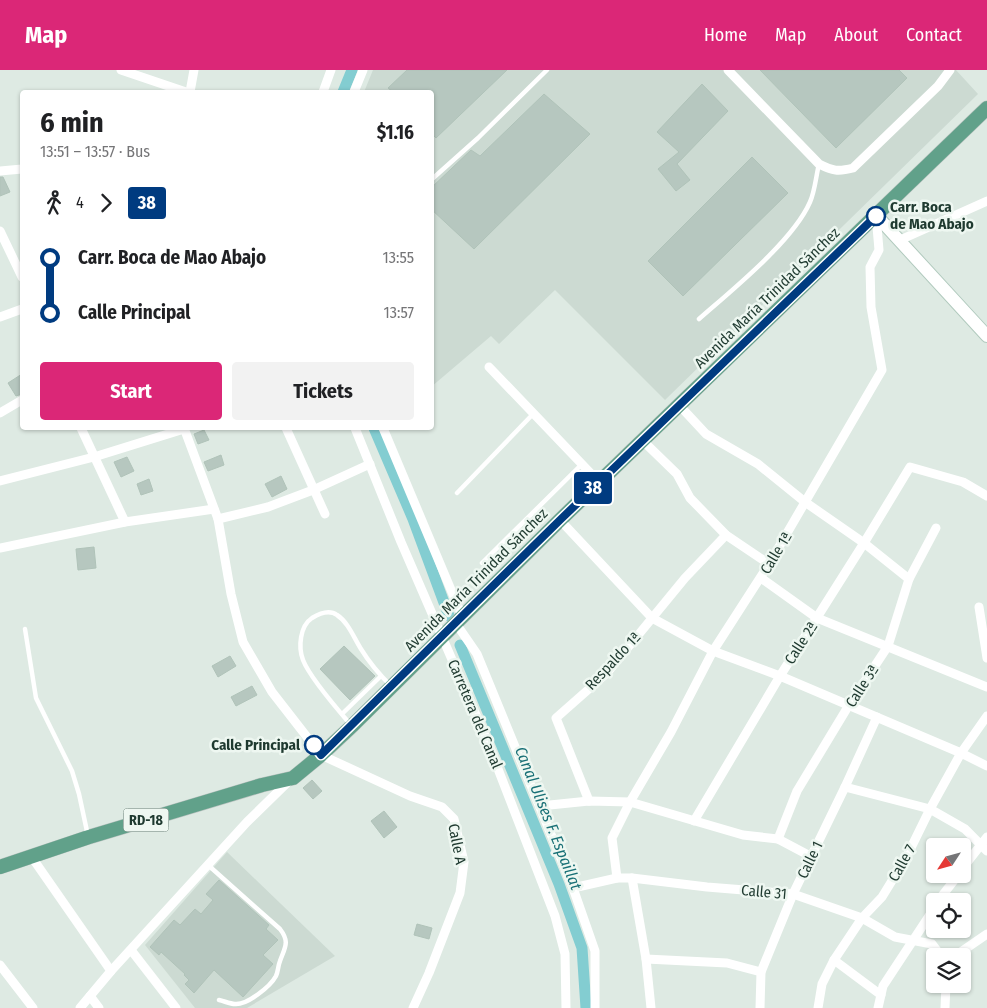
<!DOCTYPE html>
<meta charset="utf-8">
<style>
:root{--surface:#fff;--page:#f2f2f2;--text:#202124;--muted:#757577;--accent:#db2777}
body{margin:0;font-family:"Fira Sans Condensed",sans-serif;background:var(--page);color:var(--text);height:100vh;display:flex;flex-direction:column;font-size:19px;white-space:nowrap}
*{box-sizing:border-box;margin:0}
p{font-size:16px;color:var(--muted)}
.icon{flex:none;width:28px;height:28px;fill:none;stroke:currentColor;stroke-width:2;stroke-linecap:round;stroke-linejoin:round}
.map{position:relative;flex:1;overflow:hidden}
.panel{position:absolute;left:20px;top:20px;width:414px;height:340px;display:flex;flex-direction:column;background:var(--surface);border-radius:5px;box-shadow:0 1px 4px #0004}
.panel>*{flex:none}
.badge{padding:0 10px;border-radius:4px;font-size:18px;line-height:32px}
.needle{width:32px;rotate:234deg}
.tools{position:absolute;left:926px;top:768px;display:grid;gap:10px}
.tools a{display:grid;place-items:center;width:45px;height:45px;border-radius:5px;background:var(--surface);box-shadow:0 1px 4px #0004;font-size:25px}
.map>.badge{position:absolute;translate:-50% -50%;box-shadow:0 0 0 2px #fff}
.legs{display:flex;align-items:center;gap:8px;height:55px;padding:0 20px;font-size:16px}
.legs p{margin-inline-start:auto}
.head{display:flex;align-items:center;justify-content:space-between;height:85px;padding:0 20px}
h1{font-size:28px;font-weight:700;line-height:38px}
.cta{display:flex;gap:10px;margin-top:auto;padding:10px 20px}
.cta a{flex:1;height:58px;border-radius:5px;background:var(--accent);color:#fff;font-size:20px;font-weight:700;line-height:58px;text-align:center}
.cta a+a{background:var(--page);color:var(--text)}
ul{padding:0 20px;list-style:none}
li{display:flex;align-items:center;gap:18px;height:55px;font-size:19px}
li i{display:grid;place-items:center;width:8px;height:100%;margin:0 6px;background:currentColor}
li i::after{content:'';width:12px;height:12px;margin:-6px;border:4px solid;border-radius:50%;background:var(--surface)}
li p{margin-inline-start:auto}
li:first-child i{background:linear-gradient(#0000 50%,currentColor 0)}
li:last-child i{background:linear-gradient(currentColor 50%,#0000 0)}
header{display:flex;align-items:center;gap:30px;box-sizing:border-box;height:70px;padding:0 25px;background:var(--accent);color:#fff}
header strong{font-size:24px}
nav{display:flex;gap:28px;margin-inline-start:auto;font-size:18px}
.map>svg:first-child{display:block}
</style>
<header>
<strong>Map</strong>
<nav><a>Home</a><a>Map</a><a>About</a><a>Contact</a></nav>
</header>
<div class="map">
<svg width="987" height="938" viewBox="0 0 987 938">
<rect width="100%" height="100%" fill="#deeae3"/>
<g fill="#ccdad2">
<path d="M373 0H956L978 24 665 330 555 220 499 274 491 266 431 317V22H364Z"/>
<path d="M227 782 335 886 247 938H195L145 875Z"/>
</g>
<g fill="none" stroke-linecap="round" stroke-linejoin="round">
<g stroke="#83cdd1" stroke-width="11">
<path d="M343 22 352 0"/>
<path d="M374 358 413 449 449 546"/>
<path d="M460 575 559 814 582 878 586 938"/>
</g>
</g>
<g fill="#b6c7bf" stroke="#b0c3b9">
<path d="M407 0H507L436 68 431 63V22H393L388 18Z"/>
<path d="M760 0H899L907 8 836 78Z"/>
<path d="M702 14 728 41 677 94 690 110 676 121 658 99 679 82 657 62Z"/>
<path d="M544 24 590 64 474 179 431 139V118L471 80 480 86Z"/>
<path d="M752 87 788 123 683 226 648 191Z"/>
<path d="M0 107H3L10 122 0 126Z"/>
<path d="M22 304V324L16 326 8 313Z"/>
<path d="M204 360 209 370 198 374 194 364Z"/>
<path d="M221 385 224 395 208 401 204 392Z"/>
<path d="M127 387 134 401 121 407 114 392Z"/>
<path d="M281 406 287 419 272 427 265 414Z"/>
<path d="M149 409 153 421 141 425 137 414Z"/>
<path d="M94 477 96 498 78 500 76 479Z"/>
<path d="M344 576 375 606 350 630 320 599Z"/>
<path d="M230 586 236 596 218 607 212 596Z"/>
<path d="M252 616 257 625 236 636 231 627Z"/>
<path d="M312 710 322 721 313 729 303 718Z"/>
<path d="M384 741 397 757 384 768 371 751Z"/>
<path d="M219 810 269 855 266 859 278 870 263 885 273 894 243 927 214 900 194 923 185 914 189 910 184 905 185 904 161 882 159 885 150 877 174 850 180 855 195 839 201 844 213 830 206 824Z"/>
<path d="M417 854 432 858 429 869 414 865Z"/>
</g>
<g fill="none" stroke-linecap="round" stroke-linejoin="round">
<g stroke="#b1cabe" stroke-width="14">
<path id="secondary" d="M876 145 987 266"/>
</g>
<g stroke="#bcc4c1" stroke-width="15">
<path id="primary" d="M0 797 89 767 262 715 293 708 321 685 352 656 560 450 987 38"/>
</g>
<g stroke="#fff" stroke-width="4.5">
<path d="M431 110 478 68 547 0"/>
<path d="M699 249C732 220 793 171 810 132 815 121 816 106 819 94"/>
<path d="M457 423 534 343"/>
<path d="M482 493 582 394"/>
<path d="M25 559 36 628 72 701 79 724 88 766"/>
<path d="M342 644 381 606"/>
<path d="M351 655C338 640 310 608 303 590 298 577 300 556 312 548 320 543 329 539 337 545 348 552 354 568 361 579 369 592 379 604 390 615"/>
<path d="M208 795 280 859C290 872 285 877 280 891 278 896 278 902 276 906 270 917 247 935 235 934 230 934 224 931 219 930"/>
</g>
<g stroke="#fff" stroke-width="9">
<path d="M121 0 186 22"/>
<path d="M728 0 819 94C833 101 838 102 853 98L938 16 950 0"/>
<path d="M190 22 194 0"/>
<path d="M323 22 331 0"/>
<path d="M354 22 363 0"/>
<path d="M0 101 22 99"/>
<path d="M0 161 22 207"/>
<path d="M900 170 987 131"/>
<path d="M0 247 22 239"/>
<path d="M489 297 599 412"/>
<path d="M679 335 706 364 758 394 805 432 864 473 909 509"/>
<path d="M0 343 22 330"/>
<path d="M81 358 125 452"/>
<path d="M184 358 218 449 231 524 243 572 272 622 321 685 410 726 442 737 454 749 464 792 460 823 429 903 413 938"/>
<path d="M286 358 325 444"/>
<path d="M355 358 401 472 486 668 555 846 565 884 566 938"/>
<path d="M383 358 462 546"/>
<path d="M642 370 677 404 690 428 726 465 769 494"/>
<path d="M0 411 94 387 184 359"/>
<path d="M218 449 268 437 313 420 370 394"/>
<path d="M560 450 652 548 713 581 780 606 961 683 987 696"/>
<path d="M0 478 125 452 214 439"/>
<path d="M761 508 817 548 987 617"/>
<path d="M979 537 987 588"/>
<path d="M455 552 477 584 573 818 595 881V938"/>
<path d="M845 717 930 739 965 759 987 781"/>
<path d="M589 731 556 648 607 603 685 508 726 465"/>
<path d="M540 736 589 731 630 732 743 765 778 769 812 787"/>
<path d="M694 751 780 606 864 473 910 397 963 412 987 426"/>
<path d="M778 769 797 721 849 635 888 576 909 509 936 458"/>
<path d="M31 786 111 901"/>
<path d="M962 799 987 767"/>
<path d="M617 808 612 768 630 732 671 662 713 581 769 494 882 300 871 237 870 197 879 180 876 145"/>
<path d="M632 808 646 889 651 938"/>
<path d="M573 818 617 808H632L707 817 793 824 862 848 895 867 932 874 941 886"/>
<path d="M938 831 959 804"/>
<path d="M131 880 176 938"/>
<path d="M955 886 987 864"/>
<path d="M646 889 727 893 761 902"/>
<path d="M834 890 881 925"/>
<path d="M0 895 33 938"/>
<path d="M90 926 99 938"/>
<path d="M80 938 111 901 247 752 290 710"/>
<path d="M760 938 761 902 793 824 845 717 877 647"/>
<path d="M818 938 822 914 834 890 862 848 882 827 906 788 930 739 961 683 987 646"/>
<path d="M878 938 883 916 935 837"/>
<path d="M945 938 946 914"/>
</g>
<use href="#secondary" stroke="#fff" stroke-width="12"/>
<use href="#primary" stroke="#61a18a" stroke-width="14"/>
</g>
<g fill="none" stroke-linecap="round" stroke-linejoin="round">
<g stroke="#fff" stroke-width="11">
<path id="line-1" d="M314 675 321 685 560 450 876 146"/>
</g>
<use href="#line-1" stroke="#003b80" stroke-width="8"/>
</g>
<g fill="#fff" stroke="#003b80" stroke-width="2.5">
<circle cx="876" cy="146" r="9"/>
<circle cx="314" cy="675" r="9"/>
</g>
<g text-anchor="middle" stroke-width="5" stroke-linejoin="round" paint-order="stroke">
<rect fill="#eef7f1" stroke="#5d736a" stroke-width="1" x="123.5" y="738.5" width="45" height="23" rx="4"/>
<g font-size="14" font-weight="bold" fill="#1f3a30">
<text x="146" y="755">RD-18</text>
</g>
<g font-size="15" font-weight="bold" fill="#1f3a30" stroke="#eef7f1" text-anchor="start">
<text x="890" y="142">Carr. Boca<tspan x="890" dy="17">de Mao Abajo</tspan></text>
<text x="300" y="680" text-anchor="end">Calle Principal</text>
</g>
<g font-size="15" fill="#1f3a30" stroke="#eef7f1">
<text transform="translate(767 228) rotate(-44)" y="5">Avenida María Trinidad Sánchez</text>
<text transform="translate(776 483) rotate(-59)" y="5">Calle 1ª</text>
<text transform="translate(476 510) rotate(-45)" y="5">Avenida María Trinidad Sánchez</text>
<text transform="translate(801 573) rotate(-57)" y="5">Calle 2ª</text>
<text transform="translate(613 591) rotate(-47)" y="5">Respaldo 1ª</text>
<text transform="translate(862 616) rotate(-57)" y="5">Calle 3ª</text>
<text transform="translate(475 644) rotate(67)" y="5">Carretera del Canal</text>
<text transform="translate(457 774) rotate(79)" y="5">Calle A</text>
<text transform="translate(810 790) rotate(-64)" y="5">Calle 1</text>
<text transform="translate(902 793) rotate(-61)" y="5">Calle 7</text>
<text transform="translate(764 822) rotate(5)" y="5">Calle 31</text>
</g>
<g font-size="16" font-style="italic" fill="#197076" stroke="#eef7f1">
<text transform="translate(549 748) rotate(68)" y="6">Canal Ulises F. Espaillat</text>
</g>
</g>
</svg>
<div class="tools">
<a><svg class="needle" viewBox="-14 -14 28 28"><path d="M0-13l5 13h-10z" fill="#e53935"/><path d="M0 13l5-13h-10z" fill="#757577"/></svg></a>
<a><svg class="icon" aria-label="locate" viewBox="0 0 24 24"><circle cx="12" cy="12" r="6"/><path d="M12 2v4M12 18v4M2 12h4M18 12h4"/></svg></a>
<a><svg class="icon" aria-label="layers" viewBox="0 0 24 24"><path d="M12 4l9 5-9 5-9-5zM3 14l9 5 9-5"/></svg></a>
</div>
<b class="badge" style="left:593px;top:418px;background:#003b80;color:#fff">38</b>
<section class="panel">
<div class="head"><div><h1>6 min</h1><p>13:51 – 13:57 · Bus</p></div><b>$1.16</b></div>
<div class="legs"><svg class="icon" aria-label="walk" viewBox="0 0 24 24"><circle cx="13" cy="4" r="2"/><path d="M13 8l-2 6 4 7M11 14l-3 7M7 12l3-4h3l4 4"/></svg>4<svg class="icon" aria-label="forward" viewBox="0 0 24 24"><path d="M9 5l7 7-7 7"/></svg><b class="badge" style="background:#003b80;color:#fff">38</b></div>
<ul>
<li><i style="color:#003b80"></i><b>Carr. Boca de Mao Abajo</b><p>13:55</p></li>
<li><i style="color:#003b80"></i><b>Calle Principal</b><p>13:57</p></li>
</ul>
<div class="cta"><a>Start</a><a>Tickets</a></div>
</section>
</div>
